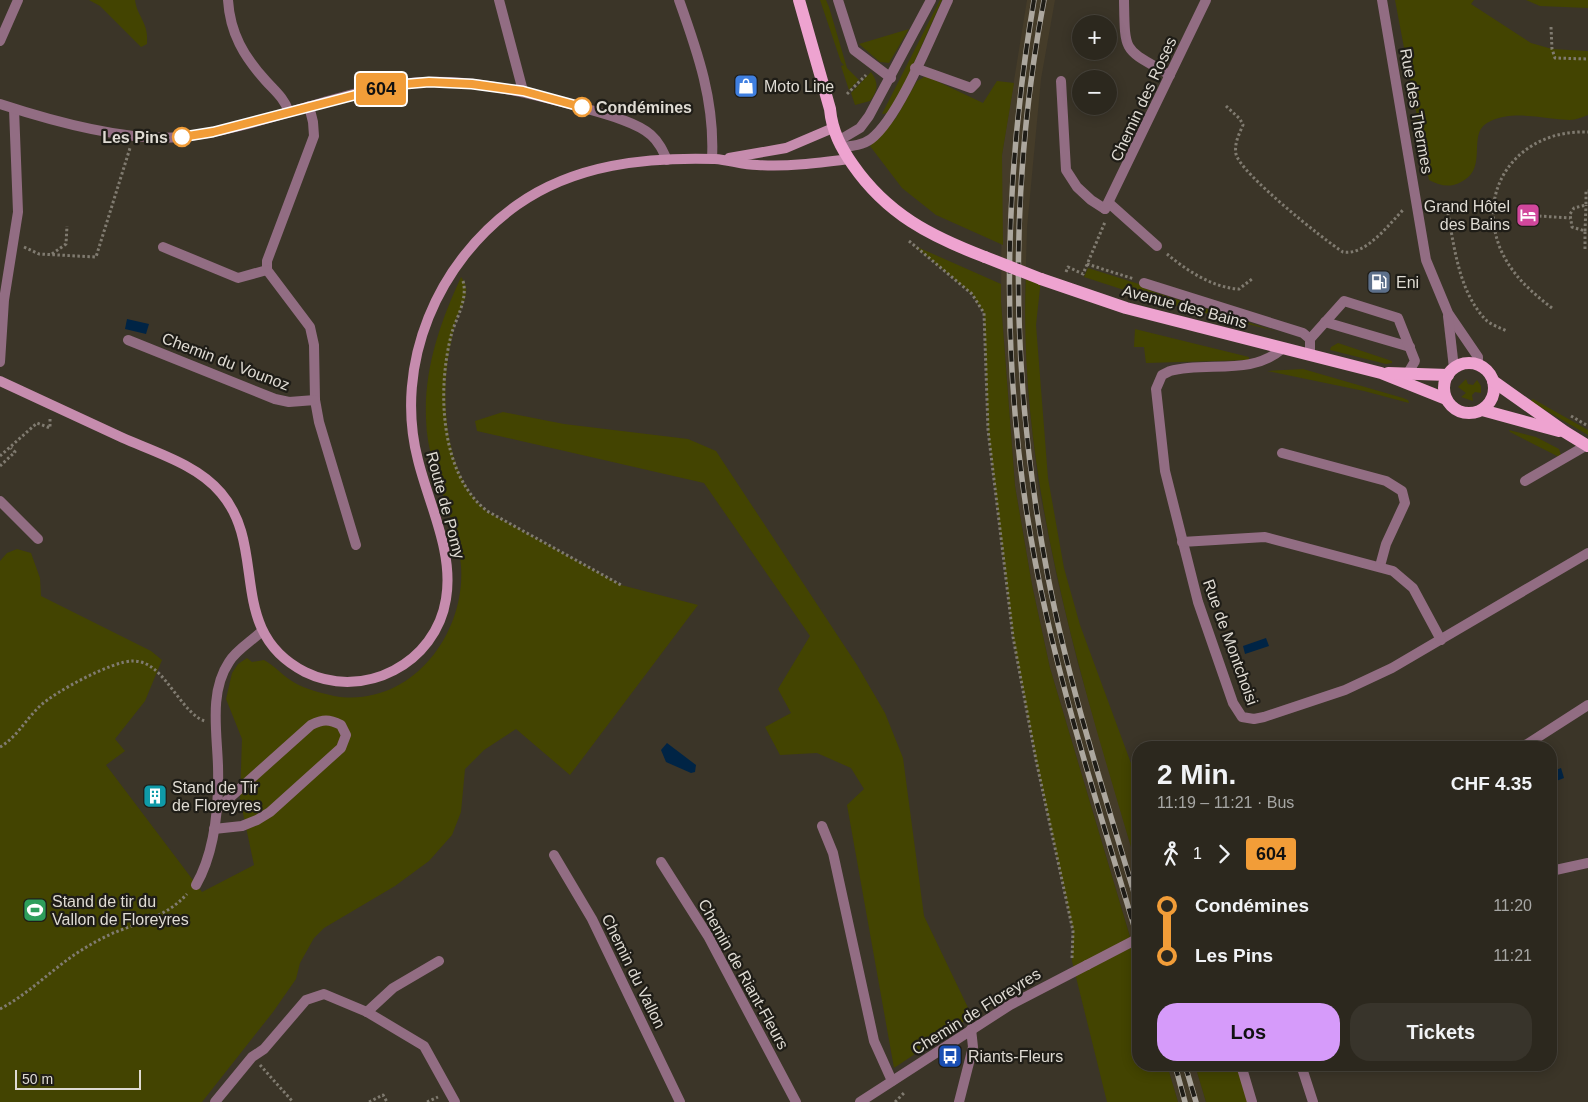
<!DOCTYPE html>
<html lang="de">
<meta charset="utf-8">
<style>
:root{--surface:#2c281e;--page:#38342b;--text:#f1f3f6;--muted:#a6a6a4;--line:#48443c;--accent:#d69bfa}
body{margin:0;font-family:Arial,sans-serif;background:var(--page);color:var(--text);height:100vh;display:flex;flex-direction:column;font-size:19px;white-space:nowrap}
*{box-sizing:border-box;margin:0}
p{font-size:16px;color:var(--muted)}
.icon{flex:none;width:28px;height:28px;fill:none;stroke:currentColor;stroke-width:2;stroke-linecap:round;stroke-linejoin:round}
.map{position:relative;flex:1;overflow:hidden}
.side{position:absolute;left:1132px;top:741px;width:425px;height:330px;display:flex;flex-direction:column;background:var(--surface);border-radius:20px;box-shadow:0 2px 12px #0003,0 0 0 1px var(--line)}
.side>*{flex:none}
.badge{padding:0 10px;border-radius:4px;font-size:18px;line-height:32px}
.tools{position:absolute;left:1072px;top:15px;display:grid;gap:10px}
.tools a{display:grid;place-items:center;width:45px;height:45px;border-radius:50%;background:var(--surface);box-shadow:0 2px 12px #0003,0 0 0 1px var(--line);font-size:25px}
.scale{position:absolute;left:15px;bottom:12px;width:126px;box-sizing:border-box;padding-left:5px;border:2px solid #dfdbd3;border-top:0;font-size:14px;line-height:18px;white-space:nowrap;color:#dfdbd3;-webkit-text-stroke:4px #1f1d17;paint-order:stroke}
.map>.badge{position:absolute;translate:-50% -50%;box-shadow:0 0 0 2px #fff}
.legs{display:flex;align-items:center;gap:8px;height:55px;padding:0 25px;font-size:16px}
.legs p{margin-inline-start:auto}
.summary{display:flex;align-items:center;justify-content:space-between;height:85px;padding:0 25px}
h1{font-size:28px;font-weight:800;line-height:38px}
.primary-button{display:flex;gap:10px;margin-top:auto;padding:10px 25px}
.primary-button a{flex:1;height:58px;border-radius:20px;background:var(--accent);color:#111;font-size:20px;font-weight:800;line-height:58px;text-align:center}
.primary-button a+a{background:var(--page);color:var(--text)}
ul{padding:0 25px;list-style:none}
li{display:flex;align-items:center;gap:18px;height:50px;font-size:19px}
li i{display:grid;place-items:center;width:8px;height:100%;margin:0 6px;background:currentColor}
li i::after{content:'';width:12px;height:12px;margin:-6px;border:4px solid;border-radius:50%;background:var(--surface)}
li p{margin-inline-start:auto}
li:first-child i{background:linear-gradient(#0000 50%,currentColor 0)}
li:last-child i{background:linear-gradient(currentColor 50%,#0000 0)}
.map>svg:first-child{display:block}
</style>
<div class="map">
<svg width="1588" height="1102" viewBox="0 0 1588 1102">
<rect width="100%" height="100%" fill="#3b3528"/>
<g fill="#453c29">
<path d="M1027 0H1055L1041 79 1027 228 1025 297 1028 393 1038 483 1057 578 1078 664 1139 874V967L1050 668 1032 585 1015 486 1001 302 1002 155Z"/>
<path d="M1167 1065H1195L1206 1102H1178Z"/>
</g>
<g fill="#434401">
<path d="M89 0H135C137 17 149 22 147 44L141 47 100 6Z"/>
<path d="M820 0H826L829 7 847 68 859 80 849 90 841 66 844 65 841 62Z"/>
<path d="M940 0H942L904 85 888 113 882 114Z"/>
<path d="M1395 0H1474L1471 4 1531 43 1552 49 1588 51V115C1582 117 1576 120 1570 120 1543 119 1512 109 1487 123 1467 135 1489 169 1461 182 1450 188 1440 186 1429 180Z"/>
<path d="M1526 0H1588V8L1540 6Z"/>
<path d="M909 29 889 63 880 62 859 44Z"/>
<path d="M871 72C879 83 878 91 870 101L855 105 851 93Z"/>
<path d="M926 76 983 103 997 81 1014 83 1002 155 1003 245 936 215 902 188 870 146 896 118 917 81Z"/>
<path d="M915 246 1001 284V302L1015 486 1032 585 1050 668 1139 967V1065H1167L1178 1102H1107L1072 961 1073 930 1036 760 1013 637 988 430 984 313 972 294Z"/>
<path d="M1088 268 1142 285 1143 287 1154 292 1275 331 1155 300 1084 277Z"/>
<path d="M1026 273 1041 279 1036 325 1048 478 1064 568 1080 625 1139 785V874C1081 678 1017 479 1026 273Z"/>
<path d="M461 277C464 281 467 287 466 292 466 301 459 311 456 320 453 329 452 338 450 347 440 397 444 478 488 512L621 585 698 605 570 775 516 729 484 750 465 769 461 812 452 835 429 861 395 886 324 928 314 938 300 963 296 979 273 1012 202 1102H0V561L7 553 17 549 31 553 40 578 41 596 151 651 162 660 145 701 115 739 125 751 106 765 202 892 254 865 240 799 242 739 226 699 232 673 238 664 247 658 252 662 264 660C275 666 284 677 295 683 306 689 321 693 334 696 410 709 466 635 461 566 457 516 427 470 426 419 424 368 440 323 461 277Z"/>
<path d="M1135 329 1249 357V360L1146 363 1144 347H1134Z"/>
<path d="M1338 343 1392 361V363L1386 364 1330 350 1331 347Z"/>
<path d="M1303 369 1403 398 1408 400 1409 403 1364 391 1267 371Z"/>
<path d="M1466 379 1468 384 1473 385 1477 380 1481 386V393L1475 392 1472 395 1473 401 1461 397 1466 393 1458 387Z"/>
<path d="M1533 399 1588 430V435L1533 403 1530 401Z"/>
<path d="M503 412 564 424 688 439 716 451 857 665 885 713 903 758 924 916 972 1016 894 1068 847 805 864 789 851 768 817 753 780 755 765 727 791 713 778 689 810 636 704 483 477 431 475 421Z"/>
<path d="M1509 430 1536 437 1559 449 1561 455 1559 457 1510 432Z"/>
<path d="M1195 1065H1241L1252 1102H1206Z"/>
</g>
<g fill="#002445">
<path d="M127 319 149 324 146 334 125 329Z"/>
<path d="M1266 638 1269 646 1245 654 1243 646Z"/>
<path d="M667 743 696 765 695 772 691 773 666 762 661 750Z"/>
<path d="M1561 768 1564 778 1551 783V772Z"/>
</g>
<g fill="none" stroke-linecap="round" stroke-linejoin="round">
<g stroke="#807b70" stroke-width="3" stroke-dasharray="2.5 2.5" stroke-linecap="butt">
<path d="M1551 27 1552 49 1555 58 1588 59"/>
<path d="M847 94 866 75"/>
<path d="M1226 106 1240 119 1243 125C1239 134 1234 144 1236 154 1240 173 1324 240 1343 252 1366 256 1389 224 1404 209"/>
<path d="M1446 203C1454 242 1457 290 1486 320 1491 325 1501 328 1507 331"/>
<path d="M1539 216 1570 218"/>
<path d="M1585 231 1586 205"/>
<path d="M909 241 972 294 984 313 988 430 1013 637 1036 760 1073 931 1072 958"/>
<path d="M24 247 39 254 96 257 130 148"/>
<path d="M1585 249V231L1572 227 1570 214 1574 208 1586 205V191H1588"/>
<path d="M52 254 66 244 67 226"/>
<path d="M1167 254C1186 270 1213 288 1239 289L1252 279"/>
<path d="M1087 264 1134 279"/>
<path d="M1066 272 1068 267 1083 274 1105 222"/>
<path d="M463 281C468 298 457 317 452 332 437 387 439 473 487 511L621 585"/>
<path d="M1552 308C1530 291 1511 274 1500 248 1475 184 1523 129 1588 132"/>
<path d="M1571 416 1588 426"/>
<path d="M0 456 37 423 50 428V417"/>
<path d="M0 466 15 452 11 448"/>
<path d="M0 747C17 737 26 719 40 706 56 691 112 661 133 661 141 661 148 664 154 669 169 680 188 717 205 721"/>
<path d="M0 1009C30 993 52 969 80 951 93 943 107 935 121 930 146 920 168 915 187 894"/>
<path d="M260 1065 293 1102"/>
<path d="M369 1102 383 1095 387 1102"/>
<path d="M427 1102 438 1097"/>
<path d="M895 1102 904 1093"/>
</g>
<g stroke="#926d83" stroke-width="10">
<path d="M838 0 854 50 891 78"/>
<path d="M1124 0C1125 55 1123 48 1170 75"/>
<path d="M0 41 18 0"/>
<path d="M915 68 971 88 976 83"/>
<path d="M1061 81 1066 170 1077 187 1091 200 1105 209"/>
<path d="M838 141 860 128 869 116 931 0"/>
<path d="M842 147C852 146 863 145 871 139 899 118 932 34 948 0"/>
<path d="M1110 204 1157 246"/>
<path d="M1144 283 1303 333 1310 339"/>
<path d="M1325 322 1410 347"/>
<path d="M1310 355V339L1344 301 1398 318 1415 361 1408 373"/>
<path d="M0 362 4 300 18 212 14 109"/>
<path d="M1282 453 1386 481 1402 491 1405 503 1386 544 1380 566"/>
<path d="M1525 481 1587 445"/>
<path d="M822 826 833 853 874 1041 892 1081"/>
<path d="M214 829 242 826 257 820 270 812 341 748 346 735 341 725C329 719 323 719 311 725L216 810"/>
<path d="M196 885C216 850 219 805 218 766 217 732 209 692 229 662 236 650 252 641 262 631"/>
<path d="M367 1012 393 988 439 961"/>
<path d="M1241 1065 1252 1102"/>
<path d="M1301 1065 1313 1102"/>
</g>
<g stroke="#926d83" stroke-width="10">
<path d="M228 0C230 33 244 57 266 81 275 91 284 98 289 112"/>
<path d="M499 0 523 91"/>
<path d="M679 0C698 53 715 102 712 159"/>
<path d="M1382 0 1426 260 1448 313 1478 357V365"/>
<path d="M0 104C52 121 127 142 181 137 254 129 323 97 395 85 457 75 518 90 577 106 597 112 636 121 651 135 659 142 663 151 667 160"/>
<path d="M309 106 313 122 314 136 267 261V270L310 327 314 345 315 400 319 422 356 545"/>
<path d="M1105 209 1206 0"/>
<path d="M163 247 238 278 267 270"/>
<path d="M1448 316 1454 368"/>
<path d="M128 340 275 399 289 402 315 400"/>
<path d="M1282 349C1251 376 1207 361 1170 371L1162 375 1156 389 1165 471 1198 602 1233 703 1242 717 1254 719 1264 717 1345 690 1392 668 1588 553"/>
<path d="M0 501 38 539"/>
<path d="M1182 542 1265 537 1393 571 1413 588 1441 640"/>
<path d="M1521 748 1588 705"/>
<path d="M554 855 592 919 680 1102"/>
<path d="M661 862 708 936 796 1102"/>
<path d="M1551 871 1588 863"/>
<path d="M215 1102 252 1057 264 1049 306 1000 324 994 367 1012 424 1046 455 1102"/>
<path d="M860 1102 1010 1005 1087 965"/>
<path d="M959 1102 973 1047 971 1029"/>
</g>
<g stroke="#c68cae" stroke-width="10">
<path d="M729 158 786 148 833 128"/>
<path d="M0 381C41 400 82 419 123 438 155 452 198 465 221 493 269 549 225 631 305 672 364 701 436 663 446 599 454 552 429 505 418 460 393 364 438 261 517 205 575 164 646 157 715 159 729 160 743 165 757 165 788 167 818 163 849 159"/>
</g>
<g stroke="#eea3d0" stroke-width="12">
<path d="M799 0 830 109C832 131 841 148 853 165 887 214 930 236 985 257"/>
<path d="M1041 279 1126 308 1381 373 1446 399"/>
<circle cx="1469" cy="388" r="25"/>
<path d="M1388 373 1448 375"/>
<path d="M1493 381 1565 432 1588 446"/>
<path d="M1482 410 1559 431"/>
</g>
<g stroke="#aca79e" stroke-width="5.5">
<g id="rail">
<path d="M1034 0C999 206 1000 414 1047 618 1072 728 1107 835 1139 943"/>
<path d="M1044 0C1008 191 1011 386 1048 577 1070 690 1106 799 1139 909"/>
<path d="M1175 1065 1185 1102"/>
<path d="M1185 1065 1196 1102"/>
</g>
</g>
<use href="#rail" stroke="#1f1d17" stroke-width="4" stroke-dasharray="11" stroke-linecap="butt"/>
<path stroke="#926d83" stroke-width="10" d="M1087 965 1139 938"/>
<path stroke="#eea3d0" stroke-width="12" d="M985 257 1041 279"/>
</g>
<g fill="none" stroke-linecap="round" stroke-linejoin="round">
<g stroke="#fff" stroke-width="11">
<path id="line-1" d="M182 137 213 132 394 85 429 82 472 84 523 91 582 107"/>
</g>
<use href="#line-1" stroke="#f29d38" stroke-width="8"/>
</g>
<defs>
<g id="shop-square" transform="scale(1.25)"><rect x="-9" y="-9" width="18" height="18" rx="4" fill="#3f7fe0" stroke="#1f1d17"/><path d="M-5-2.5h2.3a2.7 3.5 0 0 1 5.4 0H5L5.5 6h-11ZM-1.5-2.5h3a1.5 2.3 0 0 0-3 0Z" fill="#fff"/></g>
<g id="hotel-square" transform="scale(1.25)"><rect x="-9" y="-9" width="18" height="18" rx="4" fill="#d1479c" stroke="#1f1d17"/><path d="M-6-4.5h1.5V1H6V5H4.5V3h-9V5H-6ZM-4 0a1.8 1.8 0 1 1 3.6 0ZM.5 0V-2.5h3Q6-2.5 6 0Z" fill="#fff"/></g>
<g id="fuel-square" transform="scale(1.25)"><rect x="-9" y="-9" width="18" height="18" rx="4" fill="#5c6f8a" stroke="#1f1d17"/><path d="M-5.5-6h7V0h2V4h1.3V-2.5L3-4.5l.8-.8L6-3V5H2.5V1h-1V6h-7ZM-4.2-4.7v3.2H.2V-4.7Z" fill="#fff"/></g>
<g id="building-square" transform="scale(1.25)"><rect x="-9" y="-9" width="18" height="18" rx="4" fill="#0f9aa8" stroke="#1f1d17"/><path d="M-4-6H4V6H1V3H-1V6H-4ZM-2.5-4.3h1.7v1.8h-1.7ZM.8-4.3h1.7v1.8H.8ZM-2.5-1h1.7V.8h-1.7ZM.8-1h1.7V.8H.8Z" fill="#fff"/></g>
<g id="stadium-square" transform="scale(1.25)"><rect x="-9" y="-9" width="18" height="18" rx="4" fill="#2e9e5b" stroke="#1f1d17"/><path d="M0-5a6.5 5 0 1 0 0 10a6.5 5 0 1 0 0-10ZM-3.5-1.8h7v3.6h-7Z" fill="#fff"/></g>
<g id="bus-square" transform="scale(1.25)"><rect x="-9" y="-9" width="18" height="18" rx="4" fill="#1a4fb4" stroke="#1f1d17"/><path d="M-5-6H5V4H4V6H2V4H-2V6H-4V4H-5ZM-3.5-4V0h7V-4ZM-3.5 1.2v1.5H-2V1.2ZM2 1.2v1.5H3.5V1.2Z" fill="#fff"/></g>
</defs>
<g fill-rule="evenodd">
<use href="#shop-square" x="746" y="86"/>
<use href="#hotel-square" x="1528" y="215"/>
<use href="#fuel-square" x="1379" y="282"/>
<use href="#building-square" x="155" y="796"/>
<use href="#stadium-square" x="35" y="910"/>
<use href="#bus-square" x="950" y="1056"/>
</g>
<g fill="#fff" stroke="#f29d38" stroke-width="2.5">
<circle cx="582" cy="107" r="9"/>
<circle cx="182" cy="137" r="9"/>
</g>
<g text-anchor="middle" stroke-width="4.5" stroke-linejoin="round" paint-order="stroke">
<g font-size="16" fill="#dfdbd3" stroke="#1f1d17" text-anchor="start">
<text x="764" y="92">Moto Line</text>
<text x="1510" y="212" text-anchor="end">Grand Hôtel<tspan x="1510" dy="18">des Bains</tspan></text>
<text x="1396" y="288">Eni</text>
<text x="172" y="793">Stand de Tir<tspan x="172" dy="18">de Floreyres</tspan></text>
<text x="52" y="907">Stand de tir du<tspan x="52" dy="18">Vallon de Floreyres</tspan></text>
<text x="968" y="1062">Riants-Fleurs</text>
</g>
<g font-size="16" fill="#dfdbd3" stroke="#1f1d17">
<text transform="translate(1143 99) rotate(-65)" y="6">Chemin des Roses</text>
<text transform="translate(1417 111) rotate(80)" y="6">Rue des Thermes</text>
<text transform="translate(1185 306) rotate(15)" y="6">Avenue des Bains</text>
<text transform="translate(226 361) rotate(21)" y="6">Chemin du Vounoz</text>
<text transform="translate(446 505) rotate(75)" y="6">Route de Pomy</text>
<text transform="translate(1231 642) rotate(70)" y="6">Rue de Montchoisi</text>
<text transform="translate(634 971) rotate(64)" y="6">Chemin du Vallon</text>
<text transform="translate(744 974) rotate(61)" y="6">Chemin de Riant-Fleurs</text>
<text transform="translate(976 1011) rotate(-32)" y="6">Chemin de Floreyres</text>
</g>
<g font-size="16" font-weight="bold" fill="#dfdbd3" stroke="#1f1d17" text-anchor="start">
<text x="596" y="113">Condémines</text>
<text x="168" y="143" text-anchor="end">Les Pins</text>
</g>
</g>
</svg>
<div class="tools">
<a>+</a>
<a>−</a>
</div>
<div class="scale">50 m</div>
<b class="badge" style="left:381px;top:89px;background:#f29d38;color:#111">604</b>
<section class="side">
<div class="summary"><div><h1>2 Min.</h1><p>11:19 – 11:21 · Bus</p></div><b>CHF 4.35</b></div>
<div class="legs"><svg class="icon" aria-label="walk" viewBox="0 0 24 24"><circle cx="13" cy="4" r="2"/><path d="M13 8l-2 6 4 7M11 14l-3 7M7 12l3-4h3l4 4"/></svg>1<svg class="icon" aria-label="forward" viewBox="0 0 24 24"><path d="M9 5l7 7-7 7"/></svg><b class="badge" style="background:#f29d38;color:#111">604</b></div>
<ul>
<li><i style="color:#f29d38"></i><b>Condémines</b><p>11:20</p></li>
<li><i style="color:#f29d38"></i><b>Les Pins</b><p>11:21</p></li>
</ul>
<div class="primary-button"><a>Los</a><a>Tickets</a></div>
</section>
</div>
